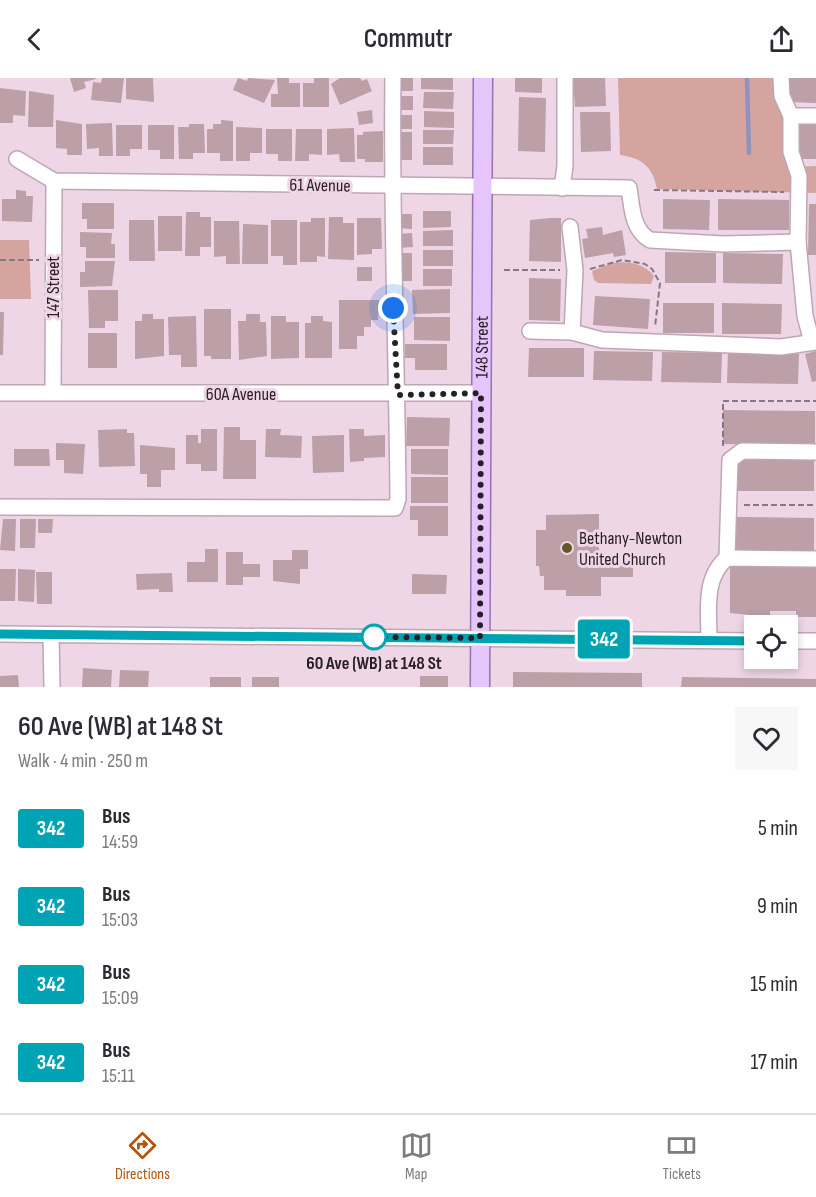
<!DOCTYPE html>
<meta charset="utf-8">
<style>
:root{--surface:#fff;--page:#f7f7f7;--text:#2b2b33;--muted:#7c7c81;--line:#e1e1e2;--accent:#b45309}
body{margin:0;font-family:"Sofia Sans Condensed",sans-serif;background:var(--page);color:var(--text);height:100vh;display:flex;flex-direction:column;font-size:22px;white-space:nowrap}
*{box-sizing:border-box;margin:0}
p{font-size:20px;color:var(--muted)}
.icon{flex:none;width:33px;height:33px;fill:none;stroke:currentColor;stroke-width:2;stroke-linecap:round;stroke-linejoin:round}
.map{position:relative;height:609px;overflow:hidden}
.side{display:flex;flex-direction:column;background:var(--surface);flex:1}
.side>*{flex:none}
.badge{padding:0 12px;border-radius:4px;font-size:21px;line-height:39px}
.fabs{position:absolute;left:744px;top:537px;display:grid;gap:12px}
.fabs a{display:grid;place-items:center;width:54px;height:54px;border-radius:0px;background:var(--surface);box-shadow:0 3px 9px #0003;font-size:30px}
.you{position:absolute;width:30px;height:30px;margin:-15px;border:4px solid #fff;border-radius:50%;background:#1a73e8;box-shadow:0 0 0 9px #1a73e833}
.map>.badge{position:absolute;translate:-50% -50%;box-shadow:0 0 0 3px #fff}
.round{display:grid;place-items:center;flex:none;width:63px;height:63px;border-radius:0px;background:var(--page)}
.headline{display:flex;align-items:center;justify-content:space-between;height:102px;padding:0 18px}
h1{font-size:28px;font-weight:600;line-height:45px}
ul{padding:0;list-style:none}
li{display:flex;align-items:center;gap:18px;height:78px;padding:0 18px}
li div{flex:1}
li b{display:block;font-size:22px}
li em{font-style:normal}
li .badge{min-width:66px;font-weight:700;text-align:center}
header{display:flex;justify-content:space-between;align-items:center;height:78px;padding:0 18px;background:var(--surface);font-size:27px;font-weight:600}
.tab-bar{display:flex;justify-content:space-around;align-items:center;height:84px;border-top:2px solid var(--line);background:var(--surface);font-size:16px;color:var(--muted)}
.tab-bar a{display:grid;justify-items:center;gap:3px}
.tab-bar .on{color:var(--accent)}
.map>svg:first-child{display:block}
</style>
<header><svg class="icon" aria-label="back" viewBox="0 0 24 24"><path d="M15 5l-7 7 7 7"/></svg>Commutr<svg class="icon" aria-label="share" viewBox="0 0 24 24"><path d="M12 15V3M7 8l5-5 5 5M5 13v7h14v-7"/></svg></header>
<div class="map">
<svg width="816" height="609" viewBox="0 0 816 609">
<rect width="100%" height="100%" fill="#eed6e7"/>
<g fill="#d5a49f">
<path d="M618 0H778L788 39 792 89 816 88V115L657 111C653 89 642 80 620 77Z"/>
<path d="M0 162H29L31 221H0Z"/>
<path d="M612 185C627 183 644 185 654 198L651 206 598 205 594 202 592 193Z"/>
</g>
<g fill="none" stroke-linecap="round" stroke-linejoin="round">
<path stroke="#9291bc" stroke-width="4.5" d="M747 0 749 75"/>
</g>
<g fill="#bc9fa7">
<path d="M70 0H96V1L84 4 86 10 74 14Z"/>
<path d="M102 0H124L121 25 91 22 93 4 101 5Z"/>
<path d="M126 0H153L154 24 126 21Z"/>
<path d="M238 0 247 3 248 0 275 2 264 25 233 12Z"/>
<path d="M277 0H289V5H300V29H271V16H278Z"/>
<path d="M314 0H329V29H303V5H314Z"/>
<path d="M340 0H360L362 3 367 1 372 13 340 27 331 6Z"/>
<rect x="397" y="0" width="16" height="13"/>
<path d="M421 0H453V12L421 11Z"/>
<path d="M515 0H542V15L515 14Z"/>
<path d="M573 0H605L606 28 575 29Z"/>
<path d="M788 0H816V25L788 24Z"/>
<path d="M0 10 26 13 25 38 13 37V45H0Z"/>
<path d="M29 13 54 17 53 49H28Z"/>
<path d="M424 14H454L453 31 423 30Z"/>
<rect x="397" y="18" width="16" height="14"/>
<path d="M519 19 546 20 545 74 518 73Z"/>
<path d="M372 32 373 45 359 47 357 34Z"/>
<path d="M424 33 454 34V50L424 49Z"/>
<path d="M580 34H610L611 73 581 74Z"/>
<rect x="397" y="37" width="15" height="14"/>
<path d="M56 42 82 46V77H67V71L56 70Z"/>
<path d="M221 42 233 43V83H220V75H207V51H213V46H221Z"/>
<path d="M112 45 113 78H99V70L87 71 86 46Z"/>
<path d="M189 46H204L205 75H193V81H179L178 49H189Z"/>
<path d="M799 46H816V81H798Z"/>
<path d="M116 47H142V71H130V78H116Z"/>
<path d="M148 47H174V81H160V72H148Z"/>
<path d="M236 49 262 50V75H250V83H236Z"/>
<path d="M354 50 355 84H340L339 76 327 77V51Z"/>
<path d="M266 51H292V83H278V76H266Z"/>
<path d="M296 51H322V77L309 76V83H295Z"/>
<path d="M423 52H454L453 66H423Z"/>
<path d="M383 53V84H365V81H357V57H363V54Z"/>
<rect x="397" y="54" width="15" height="28"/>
<rect x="423" y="69" width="30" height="18"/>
<path d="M16 112 26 113V118H33L32 144 2 143V121H16Z"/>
<path d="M663 121 710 122 709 152 663 151Z"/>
<path d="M718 121 789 122V152H718Z"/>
<path d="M82 125H114V151H87V141H82Z"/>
<path d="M809 126H816V177H808Z"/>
<path d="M423 133H451V149L423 150Z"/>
<path d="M186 134H200V139H211V169H200V178H185Z"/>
<path d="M397 136H412V151L397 150Z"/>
<rect x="158" y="138" width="24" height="35"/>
<path d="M329 139H343V145H354V182L328 181Z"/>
<path d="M311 140H325V179L317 178V184H300V144H311Z"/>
<path d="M357 140H381L382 171H372V176L357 177Z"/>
<path d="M551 140H561V184L529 183 530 142Z"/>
<path d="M129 142H154L155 183H129Z"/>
<path d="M271 142H297V187H283V178H271Z"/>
<path d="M214 143H239L240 186H226V178L214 179Z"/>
<path d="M243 146 268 147V186H242Z"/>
<path d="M602 149 603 157 622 152 626 177 614 179 613 175 585 180 582 161 588 160 586 151Z"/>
<path d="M453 152V168H423V153Z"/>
<path d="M80 154 112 155 111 166H115V180H86V169H80Z"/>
<path d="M412 155 413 169 397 170V156Z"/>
<rect x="423" y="172" width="30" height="16"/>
<path d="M665 174 716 175V205H665Z"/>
<path d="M396 175H412V203H397Z"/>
<path d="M723 175 783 176 782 206 723 205Z"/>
<path d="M85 183H115L112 208 80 209V194H85Z"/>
<rect x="357" y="189" width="15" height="14"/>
<rect x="423" y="191" width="29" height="17"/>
<path d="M529 200 561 201 560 243 529 242Z"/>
<path d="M450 211V235L413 236 412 212Z"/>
<path d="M88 212H118V243H105V250H89Z"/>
<path d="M595 218 650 221 648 251 593 247Z"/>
<path d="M339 222H379L378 242H371V249H364V258H357V271H339Z"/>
<rect x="663" y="225" width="51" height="30"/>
<path d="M722 225 782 226 781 256H722Z"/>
<path d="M204 231H231V281H211V278H204Z"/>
<path d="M0 234H4L3 277H0Z"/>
<path d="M142 236H153V241H164V278L135 281V243H142Z"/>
<path d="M246 236H260V244H266L267 278 239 282 238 243H246Z"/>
<path d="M196 238 197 289H181V277H169L168 239Z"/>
<path d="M271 238H286V244H299V280L271 281Z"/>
<path d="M311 238H323V243L332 244V280H305V245H311Z"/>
<path d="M414 239H450V263L414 262Z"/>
<rect x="88" y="255" width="29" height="35"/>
<path d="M405 266H447V292H415V280H405Z"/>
<path d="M529 270H584V299H528Z"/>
<path d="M594 273 653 274 652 303 593 302Z"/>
<path d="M816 273V303L812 304 805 276Z"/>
<path d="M662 274 722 275 721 305 661 304Z"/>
<path d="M728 274 799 276 798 306 727 305Z"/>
<path d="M723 332 815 333V367L723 366Z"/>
<path d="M407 339 450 340 449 368H406Z"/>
<path d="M224 349H240V362H256V401H223Z"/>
<path d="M127 351V355H134L135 388 99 389 98 352Z"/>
<path d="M201 351H217V393H201V386H186V357H198V365H201Z"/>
<path d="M266 351H281L280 357 302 358 301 380 265 379Z"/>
<path d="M349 351H364V358L385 357V379L364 380V383L350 384Z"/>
<path d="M344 357V394L313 395 312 358Z"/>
<path d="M56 365 85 366 83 396 64 395V382H56Z"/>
<path d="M140 367 175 370V392H161V409H147V396H140Z"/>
<path d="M14 371H49L50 388H14Z"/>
<path d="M411 371H448V397L411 396Z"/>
<path d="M752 378H814V413H735V382H752Z"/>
<rect x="411" y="399" width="37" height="26"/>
<path d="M410 428H448V458H418V442H410Z"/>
<path d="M599 436V488H633V499H601V518H566V512H544V498H540L539 488H536V452H546V437Z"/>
<path d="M735 439 814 440V474L735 473Z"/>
<path d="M3 441H16L15 473 0 472Z"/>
<path d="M20 441H36L35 470H20Z"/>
<path d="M38 441H53L52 455H38Z"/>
<path d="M205 471H218V504H187V484H205Z"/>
<path d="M292 472H308V491H300V506L273 503V482H292Z"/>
<path d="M226 474H243V486H260V499H243V507H226Z"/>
<path d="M730 489H816V539H796V533H770V539L730 535Z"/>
<path d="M0 491H16L15 523H0Z"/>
<path d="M18 491 35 492 34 524 18 523Z"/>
<path d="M36 494H52V526H37Z"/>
<path d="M172 495 173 514H159V511L137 512 136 496Z"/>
<path d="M412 496 447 497 446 516H412Z"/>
<path d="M83 590 112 592 111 609H82Z"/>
<path d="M120 592 149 593 148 609H119Z"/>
<path d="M513 594 642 595V609H513Z"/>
<path d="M18 597 19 609H0V598Z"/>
<rect x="420" y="598" width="28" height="11"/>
<rect x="210" y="599" width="31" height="10"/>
<rect x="252" y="599" width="27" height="10"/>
<path d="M682 599 816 601V609H681Z"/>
</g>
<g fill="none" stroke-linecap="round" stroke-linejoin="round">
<g stroke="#bea6b7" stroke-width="18">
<g id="minor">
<path d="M781 0 782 18 791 38V74L799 98 798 164 805 238 812 264"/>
<path d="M791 38H816"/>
<path d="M17 81 54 103 629 110C632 129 632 152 650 162L723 166 798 164"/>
<path d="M562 110 565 88V0"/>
<path d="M570 149 575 192 572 254"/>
<path d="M530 253 572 254 602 262 781 269 816 264"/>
<path d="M53 314 54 103"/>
<path d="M0 315H481"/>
<path d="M0 429 395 430 398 421C397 280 391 140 393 0"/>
<path d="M727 480 730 382 742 373 816 374"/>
<path d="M0 556 754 563"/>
<path d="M51 557 52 609"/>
<path d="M709 562C709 533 703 500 727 480L816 481"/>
<path d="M788 563H816"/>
</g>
</g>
<g stroke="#9872b0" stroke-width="21">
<g id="major">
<path id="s1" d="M480 609 483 0"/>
</g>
</g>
<g stroke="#877783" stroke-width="2" stroke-dasharray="6 3" stroke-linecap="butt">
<path d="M654 112 784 114"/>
<path d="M0 182H39"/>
<path d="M590 191 622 182 645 186 652 191 660 205 655 249"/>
<path d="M504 192H560"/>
<path d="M723 368V323H816"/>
<path d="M744 427H816"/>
</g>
<use href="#minor" stroke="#fff" stroke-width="15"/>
<use href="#major" stroke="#e5c5fc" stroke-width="18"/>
</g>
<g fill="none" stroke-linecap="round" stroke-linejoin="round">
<g stroke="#fff" stroke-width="14">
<path id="line" d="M0 556 754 563"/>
</g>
<use href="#line" stroke="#00a3b4" stroke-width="9"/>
<path stroke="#292027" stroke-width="6" stroke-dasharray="0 10.8" d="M374 559 480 560 481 315 398 317 393 230"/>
</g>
<circle fill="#625925" stroke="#eed6e7" stroke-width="2" cx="567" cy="470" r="6"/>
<circle fill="#fff" stroke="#00a3b4" stroke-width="3" cx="374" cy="559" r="12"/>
<g text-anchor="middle" stroke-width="6" stroke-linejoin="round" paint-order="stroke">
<g font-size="18" fill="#292027" stroke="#eed6e7">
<text transform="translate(320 107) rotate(1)" y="6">61 Avenue</text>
<text transform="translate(53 209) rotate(-90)" y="6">147 Street</text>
<text dy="6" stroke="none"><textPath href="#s1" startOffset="340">148 Street</textPath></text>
<text x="241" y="322">60A Avenue</text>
</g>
<g font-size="18" fill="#292027" stroke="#eed6e7" text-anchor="start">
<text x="579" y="466">Bethany-Newton<tspan x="579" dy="21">United Church</tspan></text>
</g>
<g font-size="18" font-weight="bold" fill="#292027" stroke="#eed6e7">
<text x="374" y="591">60 Ave (WB) at 148 St</text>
</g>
</g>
</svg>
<div class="fabs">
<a><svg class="icon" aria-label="locate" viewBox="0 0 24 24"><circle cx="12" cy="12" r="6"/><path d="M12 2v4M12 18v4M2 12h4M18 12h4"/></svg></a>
</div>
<div class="you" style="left:393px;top:230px"></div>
<b class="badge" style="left:604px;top:561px;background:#00a3b4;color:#fff">342</b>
</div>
<section class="side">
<div class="headline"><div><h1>60 Ave (WB) at 148 St</h1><p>Walk · 4 min · 250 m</p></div><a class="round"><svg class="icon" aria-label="heart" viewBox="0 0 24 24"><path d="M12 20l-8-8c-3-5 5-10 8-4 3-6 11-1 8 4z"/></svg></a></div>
<ul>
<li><span class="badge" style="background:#00a3b4;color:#fff">342</span><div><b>Bus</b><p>14:59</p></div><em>5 min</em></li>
<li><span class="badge" style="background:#00a3b4;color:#fff">342</span><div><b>Bus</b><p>15:03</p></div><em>9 min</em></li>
<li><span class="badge" style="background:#00a3b4;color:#fff">342</span><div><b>Bus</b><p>15:09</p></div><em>15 min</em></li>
<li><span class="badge" style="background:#00a3b4;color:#fff">342</span><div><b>Bus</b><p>15:11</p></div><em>17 min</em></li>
</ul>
</section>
<nav class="tab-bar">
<a class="on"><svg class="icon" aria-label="directions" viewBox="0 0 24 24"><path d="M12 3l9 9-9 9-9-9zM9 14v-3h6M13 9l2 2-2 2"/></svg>Directions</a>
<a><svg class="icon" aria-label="map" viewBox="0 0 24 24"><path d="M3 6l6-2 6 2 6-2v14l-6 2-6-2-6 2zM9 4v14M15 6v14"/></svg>Map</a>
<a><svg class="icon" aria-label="tickets" viewBox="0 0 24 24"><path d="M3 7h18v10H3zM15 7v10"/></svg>Tickets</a>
</nav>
